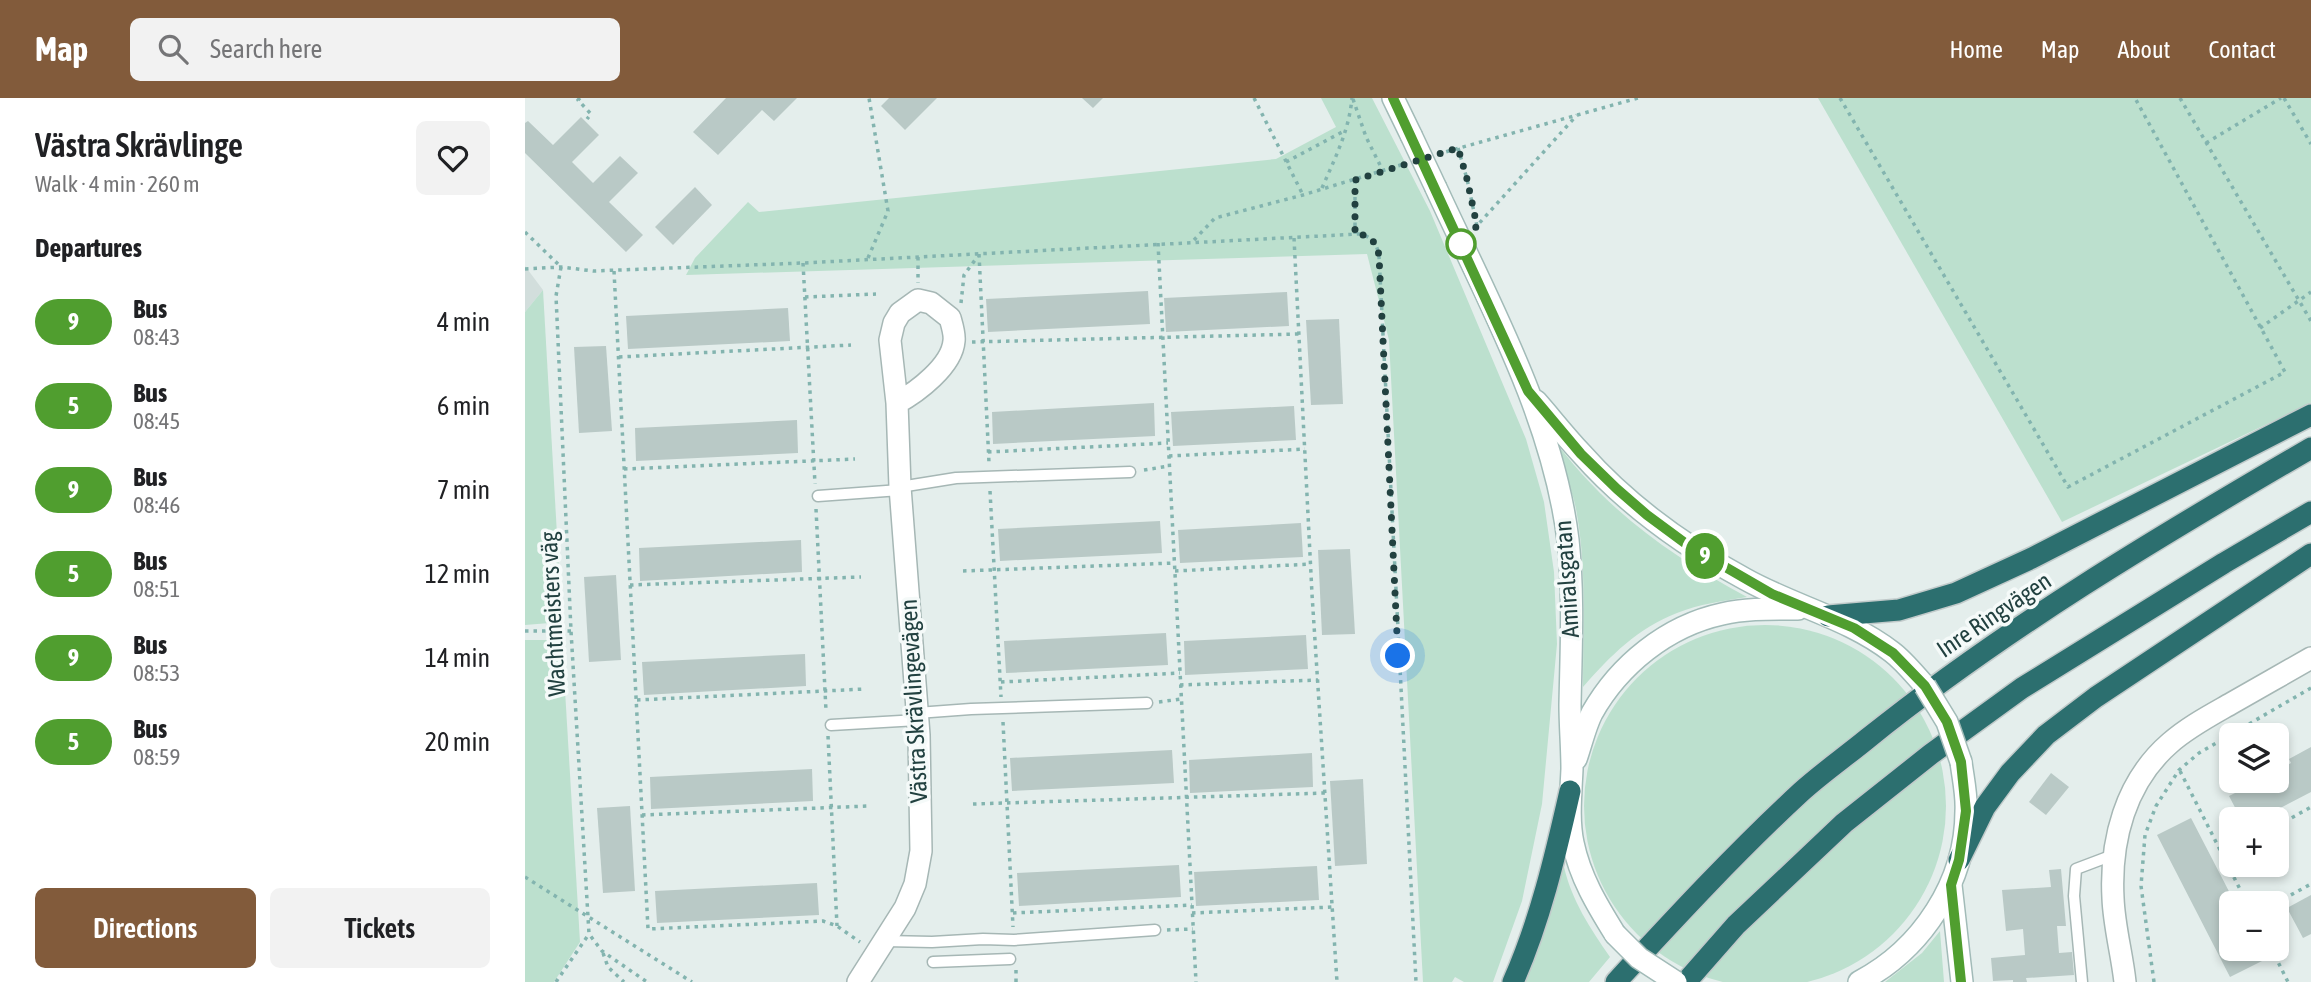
<!DOCTYPE html>
<meta charset="utf-8">
<style>
:root{--surface:#fff;--page:#f2f2f2;--text:#202124;--muted:#757577;--accent:#825b3b}
body{margin:0;font-family:"Asap Condensed",sans-serif;background:var(--page);color:var(--text);height:100vh;display:flex;flex-direction:column;font-size:26px;white-space:nowrap}
*{box-sizing:border-box;margin:0}
p{font-size:23px;color:var(--muted)}
.icon{flex:none;width:38px;height:38px;fill:none;stroke:currentColor;stroke-width:2;stroke-linecap:round;stroke-linejoin:round}
.map{position:relative;flex:1;overflow:hidden}
.side{display:flex;flex-direction:column;background:var(--surface);width:525px}
.side>*{flex:none}
.badge{padding:0 14px;border-radius:23px;font-size:24px;line-height:46px}
.tools{position:absolute;left:1694px;top:625px;display:grid;gap:14px}
.tools a{display:grid;place-items:center;width:70px;height:70px;border-radius:10px;background:var(--surface);box-shadow:0 4px 10px #0003;font-size:35px}
.you{position:absolute;width:35px;height:35px;margin:-18px;border:5px solid #fff;border-radius:50%;background:#1a73e8;box-shadow:0 0 0 10px #1a73e833}
.map>.badge{position:absolute;translate:-50% -50%;box-shadow:0 0 0 4px #fff}
h2{padding:0 35px;font-size:26px;line-height:63px}
.round{display:grid;place-items:center;flex:none;width:74px;height:74px;border-radius:10px;background:var(--page)}
.head{display:flex;align-items:center;justify-content:space-between;height:119px;padding:0 35px}
h1{font-size:33px;font-weight:600;line-height:52px}
.button{display:flex;gap:14px;margin-top:auto;padding:14px 35px}
.button a{flex:1;height:80px;border-radius:10px;background:var(--accent);color:#fff;font-size:28px;font-weight:600;line-height:80px;text-align:center}
.button a+a{background:var(--page);color:var(--text)}
ul{padding:0;list-style:none}
li{display:flex;align-items:center;gap:21px;height:84px;padding:0 35px}
li div{flex:1}
li b{display:block;font-size:26px}
li em{font-style:normal}
li .badge{min-width:77px;font-weight:700;text-align:center}
header{display:flex;align-items:center;gap:42px;box-sizing:border-box;height:98px;padding:0 35px;background:var(--accent);color:#fff}
header strong{font-size:33px}
nav{display:flex;gap:38px;margin-inline-start:auto;font-size:24px}
.search{width:490px;height:63px;background:var(--page);display:flex;align-items:center;gap:18px;box-sizing:border-box;padding:0 24px;border-radius:10px;color:var(--muted);font-size:26px}
main{display:flex;flex:1;min-height:0}
.map>svg:first-child{display:block}
</style>
<header>
<strong>Map</strong>
<div class="search"><svg class="icon" aria-label="search" viewBox="0 0 24 24"><circle cx="10" cy="10" r="6"/><path d="M15 15l6 6"/></svg>Search here</div>
<nav><a>Home</a><a>Map</a><a>About</a><a>Contact</a></nav>
</header>
<main>
<section class="side">
<div class="head"><div><h1>Västra Skrävlinge</h1><p>Walk · 4 min · 260 m</p></div><a class="round"><svg class="icon" aria-label="heart" viewBox="0 0 24 24"><path d="M12 20l-8-8c-3-5 5-10 8-4 3-6 11-1 8 4z"/></svg></a></div>
<h2>Departures</h2>
<ul>
<li><span class="badge" style="background:#509e2f;color:#fff">9</span><div><b>Bus</b><p>08:43</p></div><em>4 min</em></li>
<li><span class="badge" style="background:#509e2f;color:#fff">5</span><div><b>Bus</b><p>08:45</p></div><em>6 min</em></li>
<li><span class="badge" style="background:#509e2f;color:#fff">9</span><div><b>Bus</b><p>08:46</p></div><em>7 min</em></li>
<li><span class="badge" style="background:#509e2f;color:#fff">5</span><div><b>Bus</b><p>08:51</p></div><em>12 min</em></li>
<li><span class="badge" style="background:#509e2f;color:#fff">9</span><div><b>Bus</b><p>08:53</p></div><em>14 min</em></li>
<li><span class="badge" style="background:#509e2f;color:#fff">5</span><div><b>Bus</b><p>08:59</p></div><em>20 min</em></li>
</ul>
<div class="button"><a>Directions</a><a>Tickets</a></div>
</section>
<div class="map">
<svg width="1786" height="884" viewBox="0 0 1786 884">
<rect width="100%" height="100%" fill="#e4eeec"/>
<path fill="#d2dedc" d="M0 168 18 192 0 214Z"/>
<g fill="#bce0ce">
<path d="M796 0H847L905 113 1001 341 1019 404 1029 474 1032 546 1017 706 997 803 968 884H939L930 879 927 884H898L864 242 842 156 161 177 170 160 223 104 234 114 751 61 811 29Z"/>
<path d="M1293 0H1786V305L1537 424Z"/>
<path d="M18 192 37 524 0 527V214Z"/>
<path d="M1024 335C1077 409 1142 456 1222 499 1198 503 1174 506 1152 515 1113 530 1085 558 1058 589 1058 531 1062 469 1051 411 1046 385 1033 361 1024 335Z"/>
<circle cx="1240" cy="708" r="181"/>
<path d="M0 542H37L55 844 29 884H0Z"/>
<path d="M1035 769H1039C1047 803 1065 830 1085 859L1064 884H997Z"/>
<path d="M1415 833 1419 884H1360L1397 855Z"/>
</g>
<g fill="#b9c9c6">
<path d="M201 0H272L249 23 237 12 193 57 168 34Z"/>
<path d="M364 0H412L380 32 356 8Z"/>
<path d="M557 0H578L568 10Z"/>
<path d="M56 19 74 37 47 64 68 85 95 58 113 75 84 104 118 137 101 154 0 55V25L3 23 28 47Z"/>
<path d="M170 89 187 107 148 147 130 129Z"/>
<path d="M623 193 625 226 463 234 461 201Z"/>
<path d="M762 194 764 228 641 234 639 200Z"/>
<path d="M263 210 265 243 103 251 101 218Z"/>
<path d="M814 221 818 306 786 307 781 222Z"/>
<path d="M81 248 87 333 54 335 49 249Z"/>
<path d="M629 305 630 338 468 346 467 314Z"/>
<path d="M769 308 771 342 648 348 646 314Z"/>
<path d="M272 322 273 355 111 363 110 330Z"/>
<path d="M635 423 637 455 475 463 473 431Z"/>
<path d="M776 425 778 459 655 465 653 432Z"/>
<path d="M276 442 277 474 115 483 114 450Z"/>
<path d="M825 451 830 536 797 537 793 452Z"/>
<path d="M91 477 96 562 64 564 59 479Z"/>
<path d="M641 535 643 567 481 575 479 543Z"/>
<path d="M781 537 783 571 660 577 659 543Z"/>
<path d="M280 556 281 588 119 597 117 564Z"/>
<path d="M1786 649V694L1734 721H1716L1704 698 1720 690 1717 685 1722 682H1752V673L1766 665 1764 661Z"/>
<path d="M647 652 649 685 487 693 485 660Z"/>
<path d="M787 655 788 689 665 695 664 662Z"/>
<path d="M287 671 288 703 126 711 125 679Z"/>
<path d="M1526 675 1544 689 1521 717 1504 704Z"/>
<path d="M838 681 842 766 810 768 805 683Z"/>
<path d="M105 708 110 793 78 795 72 710Z"/>
<path d="M1666 720 1710 805H1706V850H1733L1739 862 1705 879 1632 737Z"/>
<path d="M654 767 656 799 494 808 492 775Z"/>
<path d="M792 768 794 802 671 808 669 774Z"/>
<path d="M1536 771 1541 828H1532L1534 855 1547 854 1549 877 1501 880 1502 884H1488V882L1468 883 1466 860 1500 857 1498 831 1481 833 1477 792 1526 789 1524 772Z"/>
<path d="M292 785 294 817 132 825 130 793Z"/>
<path d="M1786 797V836L1778 840 1762 810Z"/>
</g>
<g fill="none" stroke-linecap="round" stroke-linejoin="round">
<g stroke="#a6b7b5" stroke-width="13">
<g id="lane">
<path d="M375 389 431 380 605 374"/>
<path d="M293 398 375 392"/>
<path d="M392 615 446 611 622 605"/>
<path d="M306 627 393 622"/>
<path d="M360 843 407 844 458 841 489 842 630 832"/>
<path d="M408 864 485 861"/>
<path d="M1557 884 1549 798 1551 771 1588 757"/>
</g>
</g>
<g stroke="#a6b7b5" stroke-width="24">
<g id="street">
<path d="M333 884 380 810 390 786 396 753 394 637 375 389 372 305 365 242 369 225 375 215 393 202 406 205 425 220C427 227 430 236 429 243 427 268 392 294 372 305"/>
<path d="M1600 884C1597 856 1589 828 1588 800 1585 743 1600 684 1645 645 1663 629 1686 617 1707 605 1733 590 1760 575 1786 560"/>
</g>
</g>
<g stroke="#a2bbb8" stroke-width="24">
<g id="secondary">
<path d="M868 0 886 37"/>
<path d="M911 90C962 201 1028 319 1043 442 1049 497 1046 553 1045 607 1045 628 1047 650 1047 671 1046 695 1043 721 1048 745 1055 779 1072 807 1090 836"/>
<path d="M1011 303C1026 320 1040 338 1056 355 1102 407 1159 448 1220 481 1268 508 1323 520 1367 554 1379 563 1390 577 1400 588"/>
<path d="M1051 661C1056 647 1060 629 1067 615 1094 567 1142 528 1197 516 1222 510 1247 511 1273 511"/>
<path d="M1426 787 1437 884"/>
<path d="M1334 884C1397 851 1441 784 1441 713 1442 697 1438 680 1436 664"/>
</g>
</g>
<g stroke="#c1caca" stroke-width="24">
<g id="highway">
<path d="M1303 518 1374 512 1431 495 1507 460 1786 317"/>
<path d="M1434 762 1460 709 1485 675 1521 637 1571 599 1786 456"/>
<path d="M988 884C1015 823 1030 759 1045 693"/>
<path d="M1091 884C1151 819 1211 754 1276 694 1297 675 1320 659 1342 641 1480 530 1633 439 1786 350"/>
<path d="M1161 884 1211 827 1319 725 1406 656 1497 590 1699 465 1786 414"/>
</g>
</g>
<g stroke="#83b4af" stroke-width="3.5" stroke-dasharray="3.5 5" stroke-linecap="butt">
<path d="M55 0 53 2 66 16 62 21"/>
<path d="M729 0 778 97"/>
<path d="M1315 0 1543 389 1760 274 1610 0"/>
<path d="M1655 0 1786 223"/>
<path d="M1759 0 1786 46"/>
<path d="M828 1 841 39 858 73"/>
<path d="M1681 45 1756 0"/>
<path d="M933 50 942 81 952 128"/>
<path d="M913 56 1113 0"/>
<path d="M761 64 821 32"/>
<path d="M830 82V136"/>
<path d="M797 90C810 60 824 33 827 0"/>
<path d="M949 131 1052 17"/>
<path d="M0 134 36 169"/>
<path d="M769 140 787 496 812 884"/>
<path d="M669 142 690 120 778 97 879 66"/>
<path d="M633 145 671 884"/>
<path d="M454 156 464 365"/>
<path d="M393 159V185"/>
<path d="M343 160 363 113 344 0"/>
<path d="M278 165 290 386"/>
<path d="M36 169 31 198 46 533 64 836 77 853 122 884"/>
<path d="M0 171 36 169 68 173 278 165 834 136C846 138 852 145 854 158L891 884"/>
<path d="M89 173 123 831 298 823 312 828 335 844"/>
<path d="M280 199 351 196"/>
<path d="M436 205 439 177 453 158"/>
<path d="M1735 230 1786 194"/>
<path d="M447 244 774 236"/>
<path d="M94 259 326 247"/>
<path d="M463 354 643 345"/>
<path d="M644 358 780 351"/>
<path d="M99 371 330 361"/>
<path d="M619 372 644 368"/>
<path d="M465 393 476 599"/>
<path d="M291 411 301 613"/>
<path d="M438 473 649 465"/>
<path d="M650 473 786 466"/>
<path d="M105 487 336 479"/>
<path d="M0 533H46"/>
<path d="M476 584 655 575"/>
<path d="M655 587 793 582"/>
<path d="M112 602 340 591"/>
<path d="M634 604 656 601"/>
<path d="M478 624 488 829"/>
<path d="M303 638 312 828"/>
<path d="M1655 673 1722 805"/>
<path d="M448 706 800 695"/>
<path d="M117 717 344 708"/>
<path d="M1752 728 1786 709"/>
<path d="M1698 757 1706 753"/>
<path d="M0 779 167 884"/>
<path d="M1751 805 1786 786"/>
<path d="M488 815 667 807"/>
<path d="M667 815 807 809"/>
<path d="M642 832 668 831"/>
<path d="M1746 850 1763 884"/>
<path d="M78 855 83 869 99 884"/>
<path d="M491 872V884"/>
<path d="M31 884 64 836"/>
<path d="M1629 884 1616 788 1620 737 1631 708 1654 672 1674 655 1786 590"/>
</g>
<use href="#lane" stroke="#fff" stroke-width="10"/>
<use href="#street" stroke="#fff" stroke-width="21"/>
<use href="#secondary" stroke="#fff" stroke-width="21"/>
<use href="#highway" stroke="#2c6f6f" stroke-width="21"/>
<g stroke="#a2bbb8" stroke-width="24" stroke-linecap="butt">
<g id="secondary-bridge">
<path d="M886 37 911 90"/>
<path d="M1400 588 1422 624 1436 664"/>
<path d="M1090 836 1114 860 1151 884"/>
</g>
</g>
<use href="#secondary-bridge" stroke="#fff" stroke-width="21"/>
</g>
<g fill="none" stroke-linecap="round" stroke-linejoin="round">
<g stroke="#fff" stroke-width="16">
<path id="line" d="M868 0 1003 293 1056 356 1092 391 1122 417 1164 448 1247 496 1329 530 1368 555 1400 588 1422 624 1436 664 1441 713 1434 762 1426 787 1436 884"/>
</g>
<use href="#line" stroke="#509e2f" stroke-width="10"/>
<path stroke="#224140" stroke-width="7" stroke-dasharray="0 12.6" d="M873 558 854 158C852 144 844 136 830 136V82L933 50 942 81 952 128 936 146"/>
</g>
<circle fill="#fff" stroke="#509e2f" stroke-width="3.5" cx="936" cy="146" r="14"/>
<g text-anchor="middle" stroke-width="7" stroke-linejoin="round" paint-order="stroke">
<g font-size="24" fill="#224140" stroke="#f5faf9">
<text transform="translate(1042 481) rotate(-94)" y="8">Amiralsgatan</text>
<text transform="translate(28 516) rotate(-93)" y="8">Wachtmeisters väg</text>
<text transform="translate(1469 517) rotate(-34)" y="8">Inre Ringvägen</text>
<text transform="translate(389 603) rotate(-93)" y="8">Västra Skrävlingevägen</text>
</g>
</g>
</svg>
<div class="tools">
<a><svg class="icon" aria-label="layers" viewBox="0 0 24 24"><path d="M12 4l9 5-9 5-9-5zM3 14l9 5 9-5"/></svg></a>
<a>+</a>
<a>−</a>
</div>
<div class="you" style="left:873px;top:558px"></div>
<b class="badge" style="left:1180px;top:458px;background:#509e2f;color:#fff">9</b>
</div>
</main>
